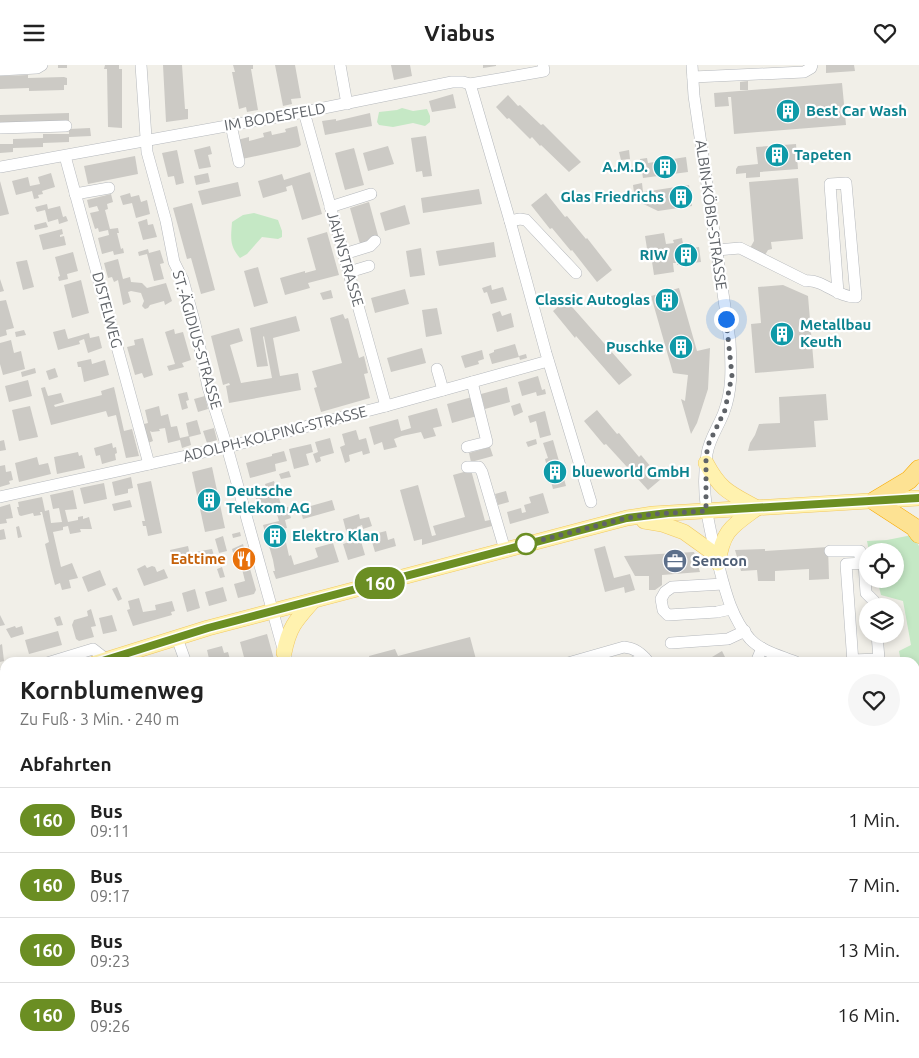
<!DOCTYPE html>
<html lang="de">
<meta charset="utf-8">
<style>
:root{--surface:#fff;--page:#f6f6f6;--text:#222;--muted:#767676;--line:#e0e0e0}
body{margin:0;font-family:Ubuntu,sans-serif;background:var(--page);color:var(--text);height:100vh;display:flex;flex-direction:column;font-size:19px;white-space:nowrap}
*{box-sizing:border-box;margin:0}
p{font-size:16px;color:var(--muted)}
.icon{flex:none;width:28px;height:28px;fill:none;stroke:currentColor;stroke-width:2;stroke-linecap:round;stroke-linejoin:round}
.map{position:relative;flex:1;overflow:hidden}
.side{position:absolute;left:0px;top:592px;width:920px;height:401px;display:flex;flex-direction:column;background:var(--surface);border-radius:15px 15px 0 0;box-shadow:0 2px 8px #0003}
.side>*{flex:none}
.badge{padding:0 10px;border-radius:16px;font-size:18px;line-height:32px}
.buttons{position:absolute;left:859px;top:478px;display:grid;gap:10px}
.buttons a{display:grid;place-items:center;width:45px;height:45px;border-radius:50%;background:var(--surface);box-shadow:0 2px 8px #0003;font-size:25px}
.you{position:absolute;width:25px;height:25px;margin:-12px;border:4px solid #fff;border-radius:50%;background:#1a73e8;box-shadow:0 0 0 8px #1a73e833}
.map>.badge{position:absolute;translate:-50% -50%;box-shadow:0 0 0 2px #fff}
h2{padding:0 20px;font-size:19px;line-height:45px}
.round{display:grid;place-items:center;flex:none;width:52px;height:52px;border-radius:26px;background:var(--page)}
.overview{display:flex;align-items:center;justify-content:space-between;height:85px;padding:0 20px}
h1{font-size:24px;font-weight:600;line-height:38px}
ul{padding:0;list-style:none}
li{display:flex;align-items:center;gap:15px;height:65px;padding:0 20px;border-top:1px solid var(--line)}
li div{flex:1}
li b{display:block;font-size:19px}
li em{font-style:normal}
li .badge{min-width:55px;font-weight:700;text-align:center}
header{display:flex;justify-content:space-between;align-items:center;height:65px;padding:0 20px;background:var(--surface);font-size:22px;font-weight:600}
.map>svg:first-child{display:block}
</style>
<header><svg class="icon" aria-label="menu" viewBox="0 0 24 24"><path d="M4 6h16M4 12h16M4 18h16"/></svg>Viabus<svg class="icon" aria-label="heart" viewBox="0 0 24 24"><path d="M12 20l-8-8c-3-5 5-10 8-4 3-6 11-1 8 4z"/></svg></header>
<div class="map">
<svg width="919" height="993" viewBox="0 0 919 993">
<rect width="100%" height="100%" fill="#f1efe8"/>
<g fill="#c5e8c5">
<path d="M402 43 413 46 427 44 430 51V57L425 61 413 58 393 62 379 60 377 57 379 47 397 45Z"/>
<path d="M254 148 278 155 282 166V172L278 174 262 172 247 189 240 193C229 181 231 172 232 157L243 150Z"/>
<path d="M912 470 919 481V684L915 669V598L901 597 899 586 911 580 903 536 881 530 877 514H895V486H869L867 476 887 475Z"/>
<path d="M473 989H524L525 993H475Z"/>
</g>
<g fill="#cccac5">
<rect x="58" y="0" width="9" height="3"/>
<path d="M105 0H119V4H122V63L108 62 107 4H104Z"/>
<path d="M163 0H182L185 44H188V54L166 57Z"/>
<path d="M233 0H253V4H251L258 45 247 47 246 42 239 44 232 7H235Z"/>
<path d="M275 0H295L301 33 291 34 292 39 283 41Z"/>
<path d="M391 0H410L412 11 394 15Z"/>
<path d="M483 0H496V1L483 3Z"/>
<path d="M826 0H854L855 6 826 8Z"/>
<path d="M28 10V13L64 12 67 13V20H64V25L29 26V23L0 24V11Z"/>
<path d="M748 16V25H740V17Z"/>
<path d="M842 18 846 60 734 69 731 32H728L729 41 715 42 714 28Z"/>
<path d="M453 29 456 43 432 47 429 36Z"/>
<path d="M508 30 518 41 520 40 541 60 543 59 581 97 569 107 541 80 540 81 532 72 530 74 509 53 507 54 496 42Z"/>
<path d="M69 48V56L0 58V50Z"/>
<path d="M370 48 372 61 325 70 322 56 336 54V56Z"/>
<path d="M297 61 301 80 298 82 242 94 237 75 249 72V76L264 72 263 68 271 66 272 70 286 67 285 64Z"/>
<path d="M90 63 91 71 69 72V77L43 78V82L13 83V87L0 88V79H13V74L43 73V69H69V64Z"/>
<path d="M426 71 432 111 423 112 422 106 416 107 411 73Z"/>
<path d="M796 79 798 104 760 107V112L746 113V108L736 109V104L738 101 758 99 756 82Z"/>
<path d="M210 81 212 89 208 90 211 102 199 104 194 85Z"/>
<path d="M388 81 394 99 368 106 363 88Z"/>
<path d="M354 83 364 120 345 125 335 88Z"/>
<path d="M177 85 184 118 176 120 174 111 168 112 162 88Z"/>
<path d="M629 85 630 94 621 95 619 87Z"/>
<path d="M135 91 138 109 88 119 84 101Z"/>
<path d="M686 92 688 107 643 113 640 94 647 93 648 98Z"/>
<path d="M310 107 322 149 302 155 292 120 286 122 287 126 263 133 258 116 282 109 284 115Z"/>
<path d="M51 108 55 122 42 126 43 129 38 130 39 133 34 134 32 126 16 130 12 116 28 112 30 121 40 119 38 112Z"/>
<path d="M208 108 210 117 196 120 194 111Z"/>
<path d="M798 113 803 174 771 177 772 184 768 185 765 190 750 183 754 176 749 117Z"/>
<path d="M0 116 9 149 0 151Z"/>
<path d="M238 117 241 131 202 140 198 126Z"/>
<path d="M642 118 643 127 689 120 692 141 658 146 635 135 633 120Z"/>
<path d="M479 124 482 139 423 148 421 133Z"/>
<path d="M130 128 131 132 139 130 141 137 147 135 150 149 136 153 132 138 123 140 120 131Z"/>
<path d="M546 128 565 152 567 151 586 174 587 173 612 205 597 217 572 185 571 186 552 163 550 164 531 140Z"/>
<path d="M111 129 113 137 107 139 108 144 105 145 110 164 118 163 119 168H117L121 184 123 183 124 188 114 190 113 186 102 189 98 173 109 170 108 165 99 167 98 163 95 164 90 148 99 146 97 141 89 143 87 135Z"/>
<path d="M369 137 379 174 360 179 350 143Z"/>
<path d="M192 138 215 225 201 229 191 193 187 194 173 143Z"/>
<path d="M47 139 48 144 60 141 63 152 66 151 68 156 59 159 58 154 48 157 45 145 37 147 35 142Z"/>
<path d="M405 140 410 159 385 166 380 148Z"/>
<path d="M147 154 148 160 153 159 157 172 143 175 138 157Z"/>
<path d="M46 157 48 162 35 165 34 160Z"/>
<path d="M62 164 63 169 60 170V172L64 171 66 180 43 185 39 170Z"/>
<path d="M327 167 339 210 308 218 310 223 285 230 280 213 305 206V208L316 205 307 173Z"/>
<path d="M664 168 666 179 674 178 673 175 682 173 683 179 691 178 692 183 699 182 701 197 677 200V198H673L674 207 654 210 651 190H648L645 171Z"/>
<path d="M494 177 496 192 439 201 436 186Z"/>
<path d="M421 183 425 210 410 212 406 186Z"/>
<path d="M148 184 149 188 160 185 164 198 160 199 164 214 154 216 147 189 139 191 138 187Z"/>
<path d="M73 187 78 206 67 209 68 214 59 216 58 212 60 211 55 192Z"/>
<path d="M118 194 123 214 130 212 131 217 142 218 147 223 166 218 172 236 165 240 164 236 150 240 148 243 145 244 142 241 144 236 141 228 131 226 128 227 131 237 123 240 118 215 114 217 112 212 108 213 104 198Z"/>
<path d="M27 195 34 222 23 225 16 197Z"/>
<path d="M258 202 268 238 254 242 244 206Z"/>
<path d="M0 214 4 226 0 227Z"/>
<path d="M81 215 89 248 72 253 64 220Z"/>
<path d="M491 220 492 225 503 222 507 235 491 239 487 227 484 228 482 223Z"/>
<path d="M783 220 808 231 814 303 755 308 751 259 761 258 758 222Z"/>
<path d="M679 223 697 286 710 283 708 324 697 358 691 369 681 334 685 336 688 310 673 308 651 231Z"/>
<path d="M405 224 409 239 375 248 371 233Z"/>
<path d="M331 225 333 233 323 235 320 228Z"/>
<path d="M6 235 14 263 6 265 7 270 0 272V236Z"/>
<path d="M566 235 632 310 619 320 576 271 575 273 553 246Z"/>
<path d="M437 243 442 269 426 272 422 245Z"/>
<path d="M500 246 502 251 511 248 514 262 497 267 492 249Z"/>
<path d="M343 249 345 254 348 253 359 293 364 291 368 308 364 309 370 333 321 347 314 323 317 322 312 306 342 298 330 253Z"/>
<path d="M296 251 300 266 273 273 280 311 298 308 301 325 229 338 226 321 230 320 229 318 223 320 211 271 239 263 243 276 230 280 241 318 272 313 264 271 263 272 268 301 257 302 250 263Z"/>
<path d="M65 264 68 274 89 268 90 273 99 271 102 283 88 288 84 274 79 276 80 279 58 285 53 267Z"/>
<path d="M174 264 175 269 183 267 191 295 182 298 184 302 169 306 167 301 175 299 165 267Z"/>
<path d="M24 265 26 270 16 272 15 267Z"/>
<path d="M143 273 153 310 144 313 142 308 135 310 127 282 135 280 134 275Z"/>
<path d="M11 275 14 288 21 286 25 304 3 310 0 299V278Z"/>
<path d="M515 279 519 292 492 299 489 289 494 287V285Z"/>
<path d="M422 283 426 298 391 307 387 293Z"/>
<path d="M482 285 484 294 478 296 479 299 465 303 461 291Z"/>
<path d="M526 289 527 293 520 295 519 291Z"/>
<path d="M91 294 92 299 105 295 109 310 84 317 81 302H78L77 297Z"/>
<path d="M35 303 36 308 22 312 21 307Z"/>
<path d="M55 303 58 312 49 315 46 306Z"/>
<path d="M538 311 542 325 545 324 546 329 537 331 536 327 522 331 518 317Z"/>
<path d="M28 315 32 331 9 337 5 321Z"/>
<path d="M45 322 48 331 61 328 64 337 54 340 55 342 102 330 101 326 114 322 124 366 132 364 139 391 126 393 116 350 108 352 106 346 51 360 41 323Z"/>
<path d="M507 322 510 337 485 344 481 329Z"/>
<path d="M187 327 189 335 186 336 188 343 182 345 178 329Z"/>
<path d="M826 329 828 355 814 356 816 382 748 386 750 378 755 370 759 359 780 358 779 332Z"/>
<path d="M205 331 208 344 198 347 194 334Z"/>
<path d="M472 332 477 351 452 358 447 339Z"/>
<path d="M520 338 523 347 514 351 511 341Z"/>
<path d="M30 341 38 372 19 376 12 345Z"/>
<path d="M159 341 161 351 168 349 171 362 177 361 180 373 189 371 191 380 182 383 180 375 168 378 165 363 159 364 160 366 152 367 150 366 153 376 148 378 144 359 148 358 145 345Z"/>
<path d="M437 343 442 361 433 363 436 371 424 374 421 367 402 371 394 374 397 382 384 385 382 377 374 380 369 362 398 354 401 366 411 363 408 351Z"/>
<path d="M597 345 617 369 619 368 639 392 641 390 661 414 648 425 606 379 604 380 584 356Z"/>
<path d="M545 346 551 370 540 373 536 356 530 358 528 351Z"/>
<path d="M197 355 201 369 189 372 186 358Z"/>
<path d="M214 363 217 375 207 378 203 366Z"/>
<path d="M356 365 359 375 366 373 370 388 363 390 362 386 349 390 350 396 345 398 340 382 345 380 342 369Z"/>
<path d="M330 373 334 388 320 392 321 396 316 398 313 389 318 387 315 377Z"/>
<path d="M536 374 537 379 528 382 526 377Z"/>
<path d="M4 375 6 385 0 386V376Z"/>
<path d="M553 375 566 421 553 424 545 394 548 393 543 378Z"/>
<path d="M112 378 113 383 116 382 117 388 115 389 116 395 102 399 100 390 96 391 94 383Z"/>
<path d="M311 379 313 387 306 389 309 400 294 404 289 384Z"/>
<path d="M490 382 493 391 471 397 469 388Z"/>
<path d="M284 386 287 396 275 399 276 406 250 413 246 398 272 391V389Z"/>
<path d="M78 387 79 391 82 390 85 403 57 409 54 392Z"/>
<path d="M37 392 39 400 48 398 51 409 19 417 15 398Z"/>
<path d="M5 400 6 407 11 406 13 415 9 416 10 419 0 422V401Z"/>
<path d="M212 402 225 463 205 467 192 407Z"/>
<path d="M471 405 485 456 490 455 492 461 422 480V474L414 476 400 425 418 420 432 471 436 470 433 461 465 452 453 410Z"/>
<path d="M289 406 291 412 281 414 279 409Z"/>
<path d="M131 412 133 423 128 424V428L115 431 112 417Z"/>
<path d="M151 416 162 468 148 471 146 461H143L142 456H145L137 419Z"/>
<path d="M274 416 282 443 288 442 291 453 285 455 287 463 283 464 289 491 291 490 294 500 314 494 318 492 315 483 333 478 339 497 276 514 273 506H275L273 495 263 460 279 456 276 446 260 450 254 426 266 423 265 419Z"/>
<path d="M104 418 107 434 84 439 80 423Z"/>
<path d="M73 425 77 444 65 445 68 457 78 455V452L83 451V454L89 452 92 464H80L81 467 70 469 68 461 63 462V465L53 467 61 502 72 498 78 513 69 515 71 523 62 525 60 518 55 520 51 505 45 479 49 477 42 447H40L41 450 34 451 33 448 21 451 19 450 17 442H19L18 437 42 432 45 446 49 445 51 458 62 457 59 443 53 444 50 430Z"/>
<path d="M506 426 509 437 498 440 495 429Z"/>
<path d="M543 428 549 448 510 459 507 447 521 443 522 448 526 447 524 440 531 438 529 432Z"/>
<path d="M130 435 132 442 114 446 112 439Z"/>
<path d="M332 435 335 445 303 454 300 444Z"/>
<path d="M10 439 13 453 6 454 7 458 0 459V442Z"/>
<path d="M359 449 360 454 369 452 372 461 363 464 362 460 357 462 365 490 348 495 343 479 349 477 343 454Z"/>
<path d="M19 461 22 472 18 473 16 462Z"/>
<path d="M4 464 6 474 0 475V465Z"/>
<path d="M386 466 388 475 394 473 396 481 375 487 370 470Z"/>
<path d="M240 467 241 471 233 473 232 469Z"/>
<path d="M223 471 227 486 219 488 215 474Z"/>
<path d="M243 479 256 525 254 529 238 533 234 519 245 516 242 504 238 505 232 484Z"/>
<path d="M188 481 190 490 173 494 170 485Z"/>
<path d="M605 481 614 513 630 509 635 525 625 528 624 522 605 527 594 484Z"/>
<path d="M828 482 829 514 809 515V504L775 506V516H758L757 505 741 506 735 485 765 484V486Z"/>
<path d="M212 484 216 497 201 501 195 487Z"/>
<path d="M694 487 700 507 662 510V520L655 525H649V511H635L624 491Z"/>
<path d="M145 500 147 503 152 501 155 502 157 507 164 504 168 513 144 521 137 504Z"/>
<path d="M222 502 225 512 220 513 217 504Z"/>
<path d="M100 505 106 520 88 527 82 512Z"/>
<path d="M117 522 122 534 118 536 112 524Z"/>
<path d="M223 522 227 536 209 541 205 527Z"/>
<path d="M195 524 200 543 187 547 182 528Z"/>
<path d="M139 533 143 547 156 545 155 540 172 536 175 546 171 547 172 550 133 561 127 545 130 544 128 536Z"/>
<path d="M91 544 96 561 91 562 94 572 79 576 76 574 72 560 74 555 88 551 87 546Z"/>
<path d="M0 550 5 560 0 561Z"/>
<path d="M112 550 117 566 103 569 99 553Z"/>
<path d="M60 551 63 560 57 561 54 553Z"/>
<path d="M15 561 16 563 22 561 24 569 11 573 6 564Z"/>
<path d="M58 566 62 580 29 589 25 575Z"/>
<path d="M267 569 275 598H240L245 596 240 577Z"/>
<path d="M470 572 477 598H371L369 591 395 584 398 591Z"/>
<path d="M2 579 4 596 0 597V580Z"/>
<path d="M222 581 224 588 228 587 231 598H210L207 585Z"/>
<path d="M722 586 728 598H702Z"/>
<path d="M0 704H2L5 714V731L0 732Z"/>
<path d="M2 734 5 743 0 745V735Z"/>
<path d="M5 770V806L0 798V774Z"/>
<path d="M5 868V882L0 884V870Z"/>
<path d="M915 895H916L918 918H915Z"/>
<path d="M0 928 5 945V952L0 954Z"/>
<path d="M919 935V961L915 962V936Z"/>
<path d="M0 979H2L5 989H13L5 991 6 993H0Z"/>
<path d="M40 989H58L59 993H41Z"/>
<path d="M117 989H135L136 991 138 990 139 993H118Z"/>
<path d="M169 989H184L186 993H171Z"/>
<path d="M228 989H239L240 991 235 993H223L222 991Z"/>
<path d="M318 989H339L341 993H319Z"/>
<path d="M370 989H385L381 991 382 993H372Z"/>
<path d="M434 989H444L445 993H435Z"/>
<path d="M579 989H596L597 993H566Z"/>
<path d="M621 989H642L643 993H609Z"/>
</g>
<g fill="none" stroke-linecap="round" stroke-linejoin="round">
<g stroke="#b5b8bc" stroke-width="12">
<g id="minor">
<path d="M141 0 147 87 166 156 174 197 183 215 195 259 208 322 227 382 287 598"/>
<path d="M340 0 347 39"/>
<path d="M692 0 694 31 730 276C731 300 733 323 724 347 719 361 709 374 707 389 700 426 709 462 718 498 725 525 731 552 750 574 762 587 782 591 798 598"/>
<path d="M0 5 37 3 42 0"/>
<path d="M693 12 804 7 811 3 812 0"/>
<path d="M470 19 510 156 546 288 591 437"/>
<path d="M304 47 386 341"/>
<path d="M231 60 239 97"/>
<path d="M0 63 66 61"/>
<path d="M65 91 149 399"/>
<path d="M0 102 304 47 452 17H463L470 19 544 6 543 0"/>
<path d="M75 129 109 123"/>
<path d="M330 142 371 129"/>
<path d="M510 156 520 154 526 155 576 208"/>
<path d="M717 185 740 183 806 216C823 214 838 233 856 232L846 118 830 119 838 228"/>
<path d="M344 189 370 181 375 176"/>
<path d="M349 207 369 201"/>
<path d="M437 304 443 325"/>
<path d="M467 382 487 377 472 317"/>
<path d="M467 402H479L482 407 505 485"/>
<path d="M0 432 227 382 386 341 548 296"/>
<path d="M830 486H860V498"/>
<path d="M723 519 672 522 665 527 661 534 663 545 668 550 717 547 731 544"/>
<path d="M177 573 186 598"/>
<path d="M671 578 728 574 745 566"/>
<path d="M852 595 879 594 877 569"/>
<path d="M47 598 93 584 107 595V598"/>
<path d="M568 598 624 582C635 583 642 588 649 598"/>
<path d="M632 598 645 593"/>
<path d="M759 598 757 595 762 583"/>
<path d="M853 598 846 499 864 498 866 528 874 536V541"/>
<path d="M1 624 3 610H5"/>
<path d="M915 697 919 707"/>
<path d="M915 755 919 752"/>
<path d="M0 761 5 760"/>
<path d="M915 841H919"/>
<path d="M915 926 919 925"/>
<path d="M915 982 919 981"/>
<path d="M152 989 154 993"/>
<path d="M409 989 410 993"/>
<path d="M881 993 894 989"/>
</g>
</g>
<g stroke="#f2c960" stroke-width="16">
<g id="major">
<path d="M706 398C721 426 730 428 757 443"/>
<path d="M644 456 662 459 684 467 716 490"/>
<path d="M718 498C723 465 731 462 757 443"/>
<path d="M284 588C289 562 296 555 313 536"/>
<path d="M96 598 208 563 627 453 653 449 919 433"/>
<path d="M0 624 5 623"/>
</g>
</g>
<g stroke="#f9ab00" stroke-width="19">
<path id="highway" d="M919 404 909 415 874 436 914 462 919 469"/>
</g>
<use href="#minor" stroke="#fff" stroke-width="11"/>
<use href="#major" stroke="#fff2af" stroke-width="15"/>
<use href="#highway" stroke="#fde293" stroke-width="18"/>
</g>
<g fill="none" stroke-linecap="round" stroke-linejoin="round">
<g stroke="#fff" stroke-width="11">
<path id="line" d="M96 598 208 563 627 453 668 448 919 433"/>
</g>
<use href="#line" stroke="#6b8e23" stroke-width="8"/>
<path stroke="#5f6368" stroke-width="5" stroke-dasharray="0 9" d="M526 479 627 453 653 449 706 446V391L709 378 725 345 732 310 726 254"/>
</g>
<defs>
<g id="building-disc" transform="scale(1.25)"><circle r="9.5" fill="#0f9aa8" stroke="#fff"/><path d="M-4-6H4V6H1V3H-1V6H-4ZM-2.5-4.3h1.7v1.8h-1.7ZM.8-4.3h1.7v1.8H.8ZM-2.5-1h1.7V.8h-1.7ZM.8-1h1.7V.8H.8Z" fill="#fff"/></g>
<g id="restaurant-disc" transform="scale(1.25)"><circle r="9.5" fill="#e8710a" stroke="#fff"/><path d="M-5-6h1v4h1v-4h1v4h1v-4h1v5L-1.5 .5V6h-2V.5L-5-1ZM5-6V6H3V1.5H1.5Q1.5-4 5-6Z" fill="#fff"/></g>
<g id="office-disc" transform="scale(1.25)"><circle r="9.5" fill="#5c6f8a" stroke="#fff"/><path d="M-6-3h4V-5.5h4V-3h4V5H-6ZM-1-4.5V-3h2v-1.5ZM-6 0V1H6V0Z" fill="#fff"/></g>
</defs>
<g fill-rule="evenodd">
<use href="#building-disc" x="788" y="46"/>
<use href="#building-disc" x="777" y="90"/>
<use href="#building-disc" x="665" y="102"/>
<use href="#building-disc" x="681" y="132"/>
<use href="#building-disc" x="686" y="190"/>
<use href="#building-disc" x="667" y="235"/>
<use href="#building-disc" x="782" y="269"/>
<use href="#building-disc" x="681" y="282"/>
<use href="#building-disc" x="555" y="407"/>
<use href="#building-disc" x="209" y="435"/>
<use href="#building-disc" x="275" y="471"/>
<use href="#restaurant-disc" x="244" y="494"/>
<use href="#office-disc" x="675" y="496"/>
</g>
<circle fill="#fff" stroke="#6b8e23" stroke-width="2.5" cx="526" cy="479" r="10"/>
<g text-anchor="middle" stroke-width="4.5" stroke-linejoin="round" paint-order="stroke">
<g font-size="15" font-weight="bold" fill="#0d838f" stroke="#fff" text-anchor="start">
<text x="806" y="51">Best Car Wash</text>
<text x="794" y="95">Tapeten</text>
<text x="648" y="107" text-anchor="end">A.M.D.</text>
<text x="664" y="137" text-anchor="end">Glas Friedrichs</text>
<text x="668" y="195" text-anchor="end">RIW</text>
<text x="650" y="240" text-anchor="end">Classic Autoglas</text>
<text x="800" y="265">Metallbau<tspan x="800" dy="17">Keuth</tspan></text>
<text x="664" y="287" text-anchor="end">Puschke</text>
<text x="572" y="412">blueworld GmbH</text>
<text x="226" y="431">Deutsche<tspan x="226" dy="17">Telekom AG</tspan></text>
<text x="292" y="476">Elektro Klan</text>
</g>
<g font-size="15" fill="#5f6368" stroke="#fff">
<text transform="translate(275 52) rotate(-10)" y="5">IM BODESFELD</text>
<text transform="translate(711 150) rotate(82)" y="5">ALBIN-KÖBIS-STRASSE</text>
<text transform="translate(345 194) rotate(74)" y="5">JAHNSTRASSE</text>
<text transform="translate(107 245) rotate(75)" y="5">DISTELWEG</text>
<text transform="translate(197 275) rotate(74)" y="5">ST.-ÄGIDIUS-STRASSE</text>
<text transform="translate(275 369) rotate(-14)" y="5">ADOLPH-KOLPING-STRASSE</text>
</g>
<g font-size="15" font-weight="bold" fill="#c56008" stroke="#fff" text-anchor="end">
<text x="226" y="499">Eattime</text>
</g>
<g font-size="15" font-weight="bold" fill="#4e5e75" stroke="#fff" text-anchor="start">
<text x="692" y="501">Semcon</text>
</g>
</g>
</svg>
<div class="buttons">
<a><svg class="icon" aria-label="locate" viewBox="0 0 24 24"><circle cx="12" cy="12" r="6"/><path d="M12 2v4M12 18v4M2 12h4M18 12h4"/></svg></a>
<a><svg class="icon" aria-label="layers" viewBox="0 0 24 24"><path d="M12 4l9 5-9 5-9-5zM3 14l9 5 9-5"/></svg></a>
</div>
<div class="you" style="left:726px;top:254px"></div>
<b class="badge" style="left:380px;top:518px;background:#6b8e23;color:#fff">160</b>
<section class="side">
<div class="overview"><div><h1>Kornblumenweg</h1><p>Zu Fuß · 3 Min. · 240 m</p></div><a class="round"><svg class="icon" aria-label="heart" viewBox="0 0 24 24"><path d="M12 20l-8-8c-3-5 5-10 8-4 3-6 11-1 8 4z"/></svg></a></div>
<h2>Abfahrten</h2>
<ul>
<li><span class="badge" style="background:#6b8e23;color:#fff">160</span><div><b>Bus</b><p>09:11</p></div><em>1 Min.</em></li>
<li><span class="badge" style="background:#6b8e23;color:#fff">160</span><div><b>Bus</b><p>09:17</p></div><em>7 Min.</em></li>
<li><span class="badge" style="background:#6b8e23;color:#fff">160</span><div><b>Bus</b><p>09:23</p></div><em>13 Min.</em></li>
<li><span class="badge" style="background:#6b8e23;color:#fff">160</span><div><b>Bus</b><p>09:26</p></div><em>16 Min.</em></li>
</ul>
</section>
</div>
